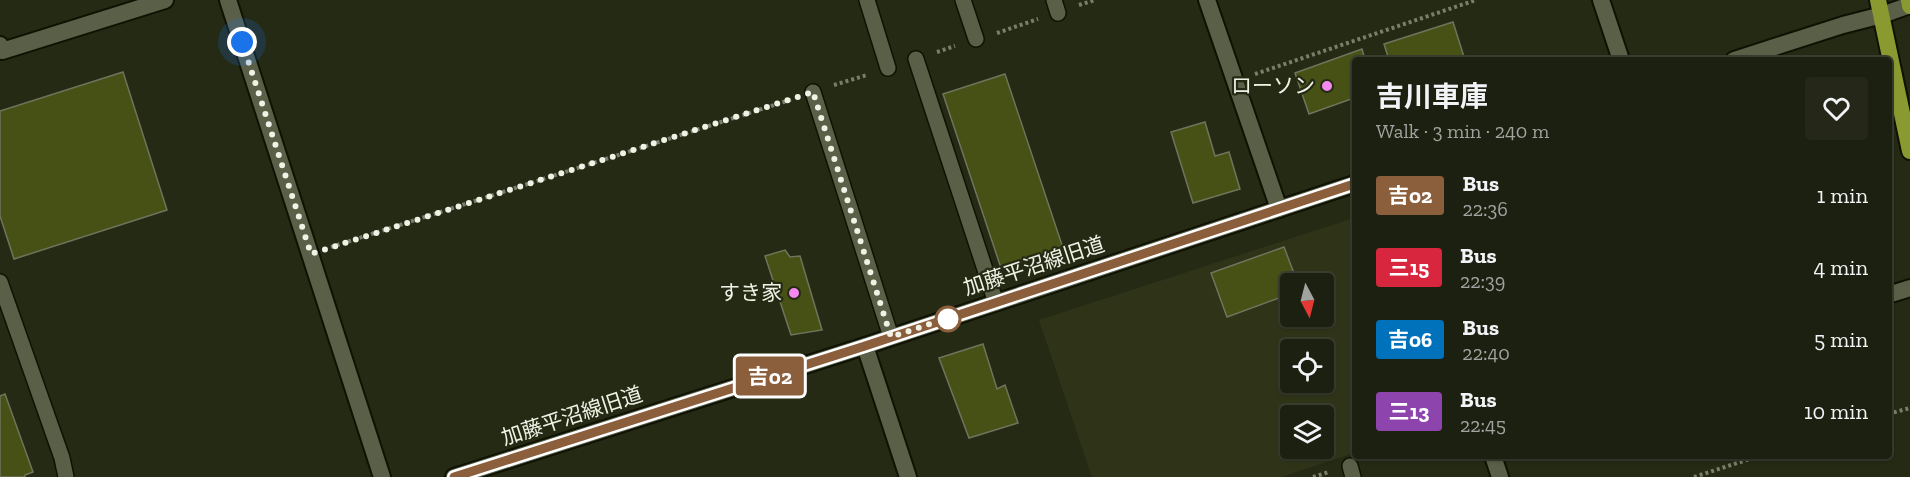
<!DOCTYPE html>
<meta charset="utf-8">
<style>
:root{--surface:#1c2010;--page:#252819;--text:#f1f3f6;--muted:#a0a39f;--line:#3a3e30}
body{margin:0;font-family:"Zilla Slab","Noto Sans JP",serif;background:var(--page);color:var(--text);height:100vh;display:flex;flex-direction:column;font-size:22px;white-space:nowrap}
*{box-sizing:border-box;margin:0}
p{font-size:20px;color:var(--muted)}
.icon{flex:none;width:33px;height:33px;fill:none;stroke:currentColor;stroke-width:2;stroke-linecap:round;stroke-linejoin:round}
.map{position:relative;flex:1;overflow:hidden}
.sheet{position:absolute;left:1352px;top:57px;width:540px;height:402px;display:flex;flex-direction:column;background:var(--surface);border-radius:6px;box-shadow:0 2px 4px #0004,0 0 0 2px var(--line)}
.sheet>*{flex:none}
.badge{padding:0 12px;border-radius:4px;font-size:21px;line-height:39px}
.needle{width:39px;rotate:173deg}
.controls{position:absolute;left:1280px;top:273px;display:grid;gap:12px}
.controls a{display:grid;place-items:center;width:54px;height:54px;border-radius:6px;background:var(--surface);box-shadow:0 2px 4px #0004,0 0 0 2px var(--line);font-size:30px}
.you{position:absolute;width:30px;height:30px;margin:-15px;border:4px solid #fff;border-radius:50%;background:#1a73e8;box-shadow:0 0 0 9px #1a73e833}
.map>.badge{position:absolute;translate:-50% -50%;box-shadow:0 0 0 3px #fff}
.round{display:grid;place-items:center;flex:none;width:63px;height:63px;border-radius:6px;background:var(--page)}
.head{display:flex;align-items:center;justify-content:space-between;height:102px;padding:0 24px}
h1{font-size:28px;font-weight:700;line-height:45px}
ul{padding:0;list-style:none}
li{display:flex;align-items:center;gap:18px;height:72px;padding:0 24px}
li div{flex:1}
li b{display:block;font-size:22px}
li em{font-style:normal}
li .badge{min-width:66px;font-weight:700;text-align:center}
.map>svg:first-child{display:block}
</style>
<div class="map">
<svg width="1910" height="477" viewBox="0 0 1910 477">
<rect width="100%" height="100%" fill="#252a15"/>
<path fill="#2f3419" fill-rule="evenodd" d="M1354 218V453L1281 477H1092L1039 320ZM1290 284H1323V316H1290ZM1290 350H1323V382H1290ZM1290 416H1323V448H1290Z"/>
<g fill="#475015" stroke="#6f745d" stroke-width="1.5">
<path d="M1453 22 1465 60H1389L1384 44Z"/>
<path d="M1362 49 1365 60H1354V98L1309 114 1295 73Z"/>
<path d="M123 72 167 210 14 259 0 216V111Z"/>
<path d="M1005 74 1063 248 1001 268 943 94Z"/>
<path d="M1205 122 1215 156 1229 152 1240 189 1193 203 1171 132Z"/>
<path d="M1284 247 1298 284H1290V294L1227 317 1211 273Z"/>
<path d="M785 250 790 257 800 256 822 330 791 335 765 256Z"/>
<path d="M983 344 997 389 1005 385 1018 423 969 438 939 358Z"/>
<path d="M5 394 33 472 25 475V477H0V396Z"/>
</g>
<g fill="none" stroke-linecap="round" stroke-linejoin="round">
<g stroke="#0f1202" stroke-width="18">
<g id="service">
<path d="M867 0 888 68"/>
<path d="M963 0 976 39"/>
<path d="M1054 0 1058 13"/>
<path d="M916 59 996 303"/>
<path d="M813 92 891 337"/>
<path d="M0 282 62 458 66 477"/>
<path d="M1350 466 1353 477"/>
</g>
</g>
<g stroke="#0f1202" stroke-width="20">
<g id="minor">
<path d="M228 0 382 477"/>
<path d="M1207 0 1279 209"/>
<path d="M1601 0 1621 60"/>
<path d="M0 45 2 51 165 0"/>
<path d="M1888 295 1910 288"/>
<path d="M865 346 908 477"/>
<path d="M1493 456 1500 477"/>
</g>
</g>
<g stroke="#0f1202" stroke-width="20">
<g id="tertiary">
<path d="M1734 60 1843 25 1882 15 1910 5"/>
<path d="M454 477 865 346 1354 184"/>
</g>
</g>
<g stroke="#0f1202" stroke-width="20">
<g id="primary">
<path d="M1878 0 1910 151"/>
<path d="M1909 0 1910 6"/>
</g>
</g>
<g stroke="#7a7e6c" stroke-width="4" stroke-dasharray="3 3" stroke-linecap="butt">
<path d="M1079 5 1095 0"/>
<path d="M997 33 1038 19"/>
<path d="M937 52 955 46"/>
<path d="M1255 74 1476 0"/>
<path d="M834 85 867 75"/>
<path d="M331 247 793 99"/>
<path d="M1888 414 1910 408"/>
<path d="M1313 477 1329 472"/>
<path d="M1694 477 1759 456"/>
</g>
<use href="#service" stroke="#5a5f48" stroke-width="15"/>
<use href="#minor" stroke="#5a5f48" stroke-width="16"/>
<use href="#tertiary" stroke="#5a5f48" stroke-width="16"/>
<use href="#primary" stroke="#8a9a31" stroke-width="16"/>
</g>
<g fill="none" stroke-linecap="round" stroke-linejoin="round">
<g stroke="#fff" stroke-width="14">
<path id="line" d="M454 477 865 346 1354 184"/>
</g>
<use href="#line" stroke="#8b5e3c" stroke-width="9"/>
<path stroke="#eff2e5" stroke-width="6" stroke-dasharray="0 10.8" d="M242 42 311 254 813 92 891 337 954 316 948 319"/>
</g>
<g fill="#f489f0" stroke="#252a15" stroke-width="2">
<circle cx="1327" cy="86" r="6"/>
<circle cx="794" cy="293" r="6"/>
</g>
<circle fill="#fff" stroke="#8b5e3c" stroke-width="3" cx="948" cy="319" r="12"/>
<g text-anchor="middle" stroke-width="4.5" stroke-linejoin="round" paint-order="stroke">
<g font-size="21" fill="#eff2e5" stroke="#252a15" text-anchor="end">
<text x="1315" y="93">ローソン</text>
<text x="782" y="300">すき家</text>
</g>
<g font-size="21" fill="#eff2e5" stroke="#252a15">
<text transform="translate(1034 266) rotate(-18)" y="7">加藤平沼線旧道</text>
<text transform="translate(572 416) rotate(-18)" y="7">加藤平沼線旧道</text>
</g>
</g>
</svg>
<div class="controls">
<a><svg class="needle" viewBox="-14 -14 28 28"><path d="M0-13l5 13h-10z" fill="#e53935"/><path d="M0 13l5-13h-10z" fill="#a0a39f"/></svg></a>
<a><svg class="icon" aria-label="locate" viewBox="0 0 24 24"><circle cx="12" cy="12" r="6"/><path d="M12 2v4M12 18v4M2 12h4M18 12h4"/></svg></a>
<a><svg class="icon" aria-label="layers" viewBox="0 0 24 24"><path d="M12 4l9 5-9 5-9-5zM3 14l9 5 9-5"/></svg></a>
</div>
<div class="you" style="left:242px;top:42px"></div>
<b class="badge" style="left:770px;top:376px;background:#8b5e3c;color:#fff">吉02</b>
<section class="sheet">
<div class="head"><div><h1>吉川車庫</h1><p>Walk · 3 min · 240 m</p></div><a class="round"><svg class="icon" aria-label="heart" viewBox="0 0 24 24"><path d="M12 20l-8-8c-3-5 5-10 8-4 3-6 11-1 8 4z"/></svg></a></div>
<ul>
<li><span class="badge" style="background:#8b5e3c;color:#fff">吉02</span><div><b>Bus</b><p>22:36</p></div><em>1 min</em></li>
<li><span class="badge" style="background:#d7263d;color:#fff">三15</span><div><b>Bus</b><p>22:39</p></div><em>4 min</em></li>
<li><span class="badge" style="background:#0072bc;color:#fff">吉06</span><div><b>Bus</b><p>22:40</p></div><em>5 min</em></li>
<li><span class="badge" style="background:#8e44ad;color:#fff">三13</span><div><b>Bus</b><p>22:45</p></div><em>10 min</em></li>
</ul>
</section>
</div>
